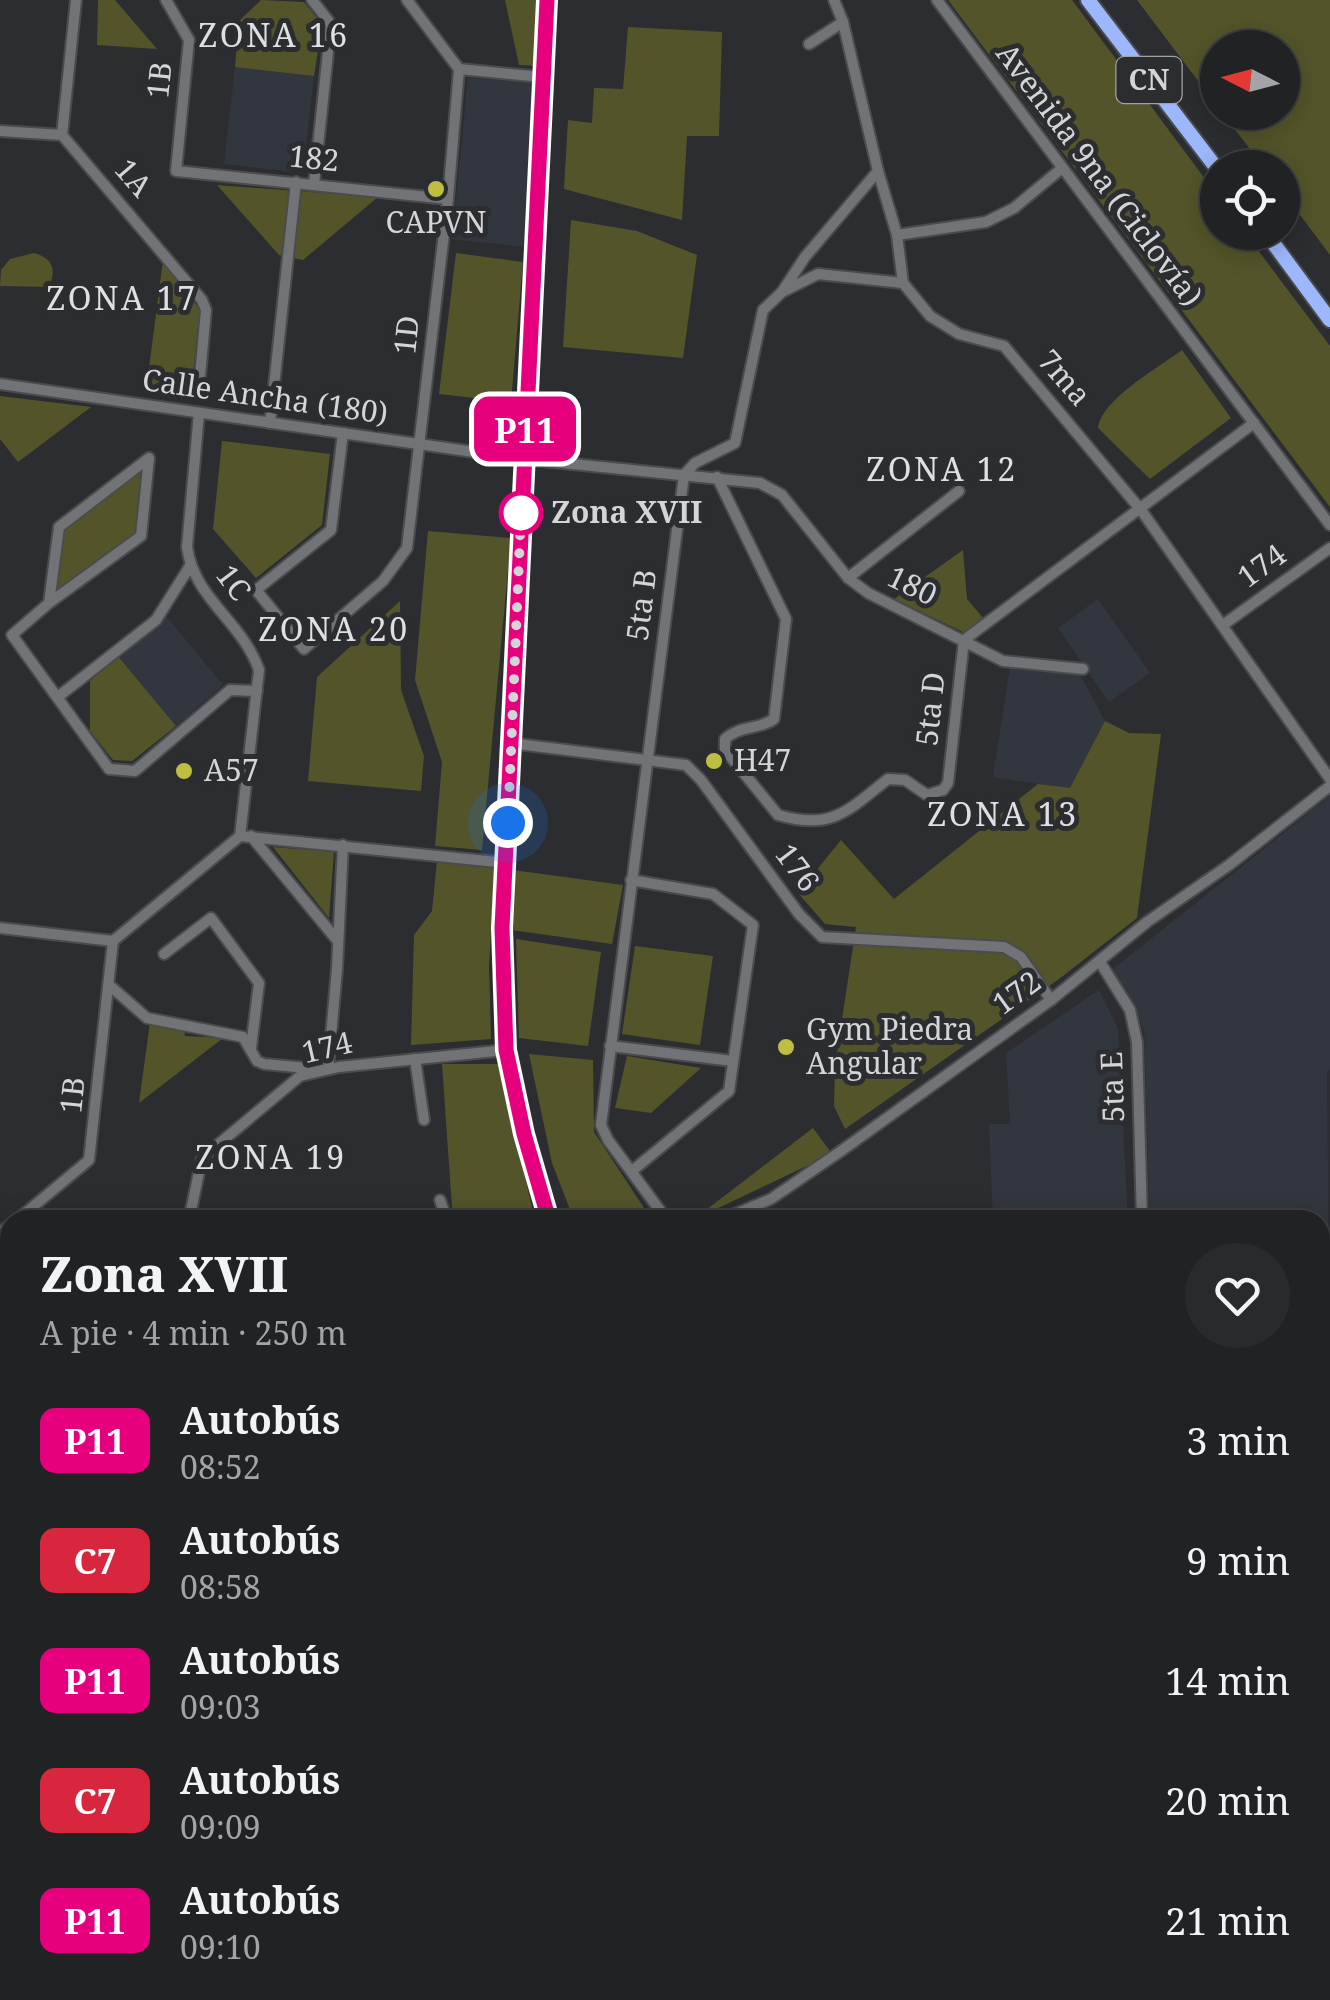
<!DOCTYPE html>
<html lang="es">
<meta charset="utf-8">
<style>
:root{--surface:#212224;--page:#292a2c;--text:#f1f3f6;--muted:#a2a4a6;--line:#3e3f41}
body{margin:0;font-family:"Noto Serif",serif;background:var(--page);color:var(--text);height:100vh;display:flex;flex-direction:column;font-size:38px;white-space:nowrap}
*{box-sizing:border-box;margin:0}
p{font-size:32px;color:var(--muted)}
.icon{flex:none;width:55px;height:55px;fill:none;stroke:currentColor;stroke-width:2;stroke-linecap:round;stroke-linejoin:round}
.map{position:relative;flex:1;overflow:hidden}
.sheet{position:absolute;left:0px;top:1210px;width:1330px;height:790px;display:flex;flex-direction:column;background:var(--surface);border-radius:30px 30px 0 0;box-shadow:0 5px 25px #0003,0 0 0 2px var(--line)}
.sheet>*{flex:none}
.badge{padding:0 20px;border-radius:15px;font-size:35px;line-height:65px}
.needle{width:65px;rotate:276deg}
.fabs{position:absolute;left:1200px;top:30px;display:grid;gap:20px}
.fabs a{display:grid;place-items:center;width:100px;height:100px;border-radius:50%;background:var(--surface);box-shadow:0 5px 25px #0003,0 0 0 2px var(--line);font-size:50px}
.you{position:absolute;width:50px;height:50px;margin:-25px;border:8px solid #fff;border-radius:50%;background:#1a73e8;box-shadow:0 0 0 15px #1a73e833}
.map>.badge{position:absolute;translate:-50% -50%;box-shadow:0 0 0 5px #fff}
.round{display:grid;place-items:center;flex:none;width:105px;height:105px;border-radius:52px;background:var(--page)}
.overview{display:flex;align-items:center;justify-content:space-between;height:170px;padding:0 40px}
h1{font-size:48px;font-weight:800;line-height:75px}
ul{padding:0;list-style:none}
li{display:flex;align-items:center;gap:30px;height:120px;padding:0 40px}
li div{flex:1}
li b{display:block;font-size:38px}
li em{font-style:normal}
li .badge{min-width:110px;font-weight:700;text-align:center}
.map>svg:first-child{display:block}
</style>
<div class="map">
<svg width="1330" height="2000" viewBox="0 0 1330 2000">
<rect width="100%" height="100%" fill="#2c2d30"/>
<g fill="#32363e">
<path d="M235 67 314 76 303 173 224 164Z"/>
<path d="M468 78 536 83 525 247 452 239Z"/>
<path d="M1098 599 1150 673 1109 702 1058 628Z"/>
<path d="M166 616 223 685 176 726 117 655Z"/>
<path d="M1010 666 1081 676 1105 721 1070 789 993 777Z"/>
<path d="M1330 796V1070L1327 1072 1330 1395 1320 1402V1220H1150L1144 1029 1113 969Z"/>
<path d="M1099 990 1118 1028 1128 1220H993L989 1124H1010L1006 1053Z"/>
<path d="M263 1990H372L406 2000H259Z"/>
</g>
<g fill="#54542b">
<path d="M98 0H115L157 49 97 45Z"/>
<path d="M261 0 304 2 322 24 314 76 235 67 239 21Z"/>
<path d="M505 0H539L538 66 519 65Z"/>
<path d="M948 0H1072L1217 195 1218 232 1245 233 1330 346V507Z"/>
<path d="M1137 0H1330V255L1283 192 1282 168 1264 167 1222 113 1282 112V48H1218L1217 106Z"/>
<path d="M628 27 722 32 719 136H687L682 220 564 189 568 120 592 123 594 88 623 89Z"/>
<path d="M217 185 378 197 303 260 279 255Z"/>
<path d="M571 220 637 231 697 255 683 358 563 347Z"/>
<path d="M34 253C52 258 57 269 49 287L0 286 1 270 10 259Z"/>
<path d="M456 253 523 262 511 402 439 394Z"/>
<path d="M163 260 200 310 190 398 146 391Z"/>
<path d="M1182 350 1231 418 1150 479 1098 428C1102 399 1158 368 1182 350Z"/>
<path d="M0 396 91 407 18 462 0 439Z"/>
<path d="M222 441 330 454 322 525 256 578 213 529Z"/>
<path d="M141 470 136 532 56 591 62 528Z"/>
<path d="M428 531 511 538 482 850 435 846 442 762 415 680Z"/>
<path d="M963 550 967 599 984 619 965 633 894 599Z"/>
<path d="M400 601 401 690 424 756 421 791 308 781 317 677Z"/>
<path d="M117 655 176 726 132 761 113 760 90 731V681Z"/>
<path d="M1105 721 1129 733 1161 734 1137 918 1059 979 845 1129 834 1106 835 1065 856 927 825 924 798 893 841 840 894 899 1038 784 1070 788Z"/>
<path d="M273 847 334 852 329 918Z"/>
<path d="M437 861 495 866 489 966 491 1039 411 1045 414 935 432 911Z"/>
<path d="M513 870 623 885 612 944 511 930Z"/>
<path d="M516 939 601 952 588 1046 519 1038Z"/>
<path d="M635 946 713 956 700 1045 622 1034Z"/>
<path d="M150 1022 184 1030 185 1036 223 1038 139 1103Z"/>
<path d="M529 1054 593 1060 594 1132 652 1220H574L552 1163Z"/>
<path d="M627 1056 701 1068 651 1113 615 1108Z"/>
<path d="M442 1064H499L535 1220H461L452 1207Z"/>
<path d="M813 1128 830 1151 817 1161 693 1220Z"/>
<path d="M0 1706 10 1707V1766L0 1810Z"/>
<path d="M570 1990H669L659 2000H571Z"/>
<path d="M1024 1990H1208L1215 2000H1032Z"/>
</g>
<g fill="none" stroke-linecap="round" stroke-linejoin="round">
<g stroke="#4a4b4d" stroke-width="14">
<g id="minor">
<path d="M76 0 62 135 202 300 206 310 200 376"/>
<path d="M166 0 189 40 176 171 448 199"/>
<path d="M312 0 331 24 314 184"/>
<path d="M834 0 843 22 878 171 897 235 903 283 930 316 959 334 1004 346 1141 510 1330 779"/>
<path d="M937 0 1330 525"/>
<path d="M809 44 843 22"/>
<path d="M459 69 542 77"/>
<path d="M0 131 62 135"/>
<path d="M897 235 986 222 1014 208 1061 169"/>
<path d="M784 291 818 274 903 283"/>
<path d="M0 384 523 459 760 483 782 495 848 578 868 593 1003 661 1083 669"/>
<path d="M199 413 187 547C194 599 242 621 259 670L240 836"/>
<path d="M270 423 296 182"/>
<path d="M343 433 331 530 256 590 304 649 383 581 407 548 448 199 459 69 407 0"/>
<path d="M717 477 786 619 774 719C759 730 740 725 725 739V750L778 815C833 831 848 810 888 779L905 780 927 795 943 790 948 783 964 640"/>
<path d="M848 578 959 491"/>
<path d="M49 603 59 527 149 458 141 536 49 603 12 635 109 769 135 771 230 690 257 691"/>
<path d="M1223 625 1330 548"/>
<path d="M964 640 1254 423"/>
<path d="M59 696 156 620 190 566"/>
<path d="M510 743 686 765 701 780 799 914 822 937 1004 947 1021 957 1051 1000"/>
<path d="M251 836 337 940"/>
<path d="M631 880 713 894 753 925 729 1091 632 1171"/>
<path d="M0 928 113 941 240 836 507 863"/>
<path d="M164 954 211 918 259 983 251 1048"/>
<path d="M1100 962 1130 1010 1137 1042 1142 1220"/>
<path d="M109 985 147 1018 243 1037 257 1061 264 1064 319 1069"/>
<path d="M610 1046 733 1061"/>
<path d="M415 1059 424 1120"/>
<path d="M328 1069 337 969 343 845"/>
<path d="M440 1200 447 1220"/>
<path d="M17 1220 89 1160 113 941"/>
<path d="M189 1220 202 1158 300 1076 339 1067 506 1050"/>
<path d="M667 1220 608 1140 601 1125 684 475 695 463 735 443 763 310 782 292 805 257 878 171"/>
<path d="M721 1220 771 1199 841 1151 1051 1000 1147 922 1229 865 1330 786"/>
<path d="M0 1233 10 1225"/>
<path d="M0 1344 10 1382"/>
<path d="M1320 1414 1330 1406"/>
<path d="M0 1419 10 1540"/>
<path d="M1320 1562 1330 1555"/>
<path d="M1320 1628 1330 1641"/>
<path d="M1320 1712 1330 1704"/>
<path d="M0 1821 10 1776"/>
<path d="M0 1857 10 1817"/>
<path d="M1320 1918 1330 1910"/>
<path d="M0 1934 10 1940"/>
<path d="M0 1970 10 1964"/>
<path d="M419 1990 448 2000"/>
<path d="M897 1990 904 2000"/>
<path d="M1208 1990 1215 2000"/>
<path d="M56 2000 58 1990"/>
<path d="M129 2000 131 1990"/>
<path d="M228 2000 235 1990"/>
<path d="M688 2000 697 1990"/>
</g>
</g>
<g stroke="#4a4b4d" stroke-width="16">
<g id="major">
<path d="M546 0 503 929 506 1050 525 1135 549 1220"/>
<path d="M513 1990 514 2000"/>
<path d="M1085 1990 1092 2000"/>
</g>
</g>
<g stroke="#4a4b4d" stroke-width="18">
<g id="highway">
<path d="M1088 0 1218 170"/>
<path d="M1265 232 1330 320"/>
</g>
</g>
<use href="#minor" stroke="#727376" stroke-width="10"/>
<use href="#major" stroke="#8b9cc6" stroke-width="12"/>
<use href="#highway" stroke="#9cb7fb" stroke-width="14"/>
</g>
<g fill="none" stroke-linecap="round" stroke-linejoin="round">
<g stroke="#fff" stroke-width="22">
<path id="line" d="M547 0 502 928 506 1050 524 1134 549 1220"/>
</g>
<use href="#line" stroke="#e6007e" stroke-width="15"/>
<path stroke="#d4d5d7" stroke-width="10" stroke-dasharray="0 18" d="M508 823 521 513"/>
</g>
<g fill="#c0be41" stroke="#2c2d30" stroke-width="4">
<circle cx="436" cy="189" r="10"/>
<circle cx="714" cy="761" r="10"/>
<circle cx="184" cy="771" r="10"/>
<circle cx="786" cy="1047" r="10"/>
</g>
<circle fill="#fff" stroke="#e6007e" stroke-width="5" cx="521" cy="513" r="20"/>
<g text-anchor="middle" stroke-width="10" stroke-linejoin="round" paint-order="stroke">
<rect fill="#2c2d30" stroke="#a2a3a5" stroke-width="2.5" x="1116.5" y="57" width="65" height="46" rx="8"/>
<g font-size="28" font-weight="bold" fill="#d4d5d7">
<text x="1149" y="90">CN</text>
</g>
<g font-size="30" fill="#d4d5d7" stroke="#2c2d30">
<text transform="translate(160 80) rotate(-84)" y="10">1B</text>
<text transform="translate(314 159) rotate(6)" y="10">182</text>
<text transform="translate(1099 175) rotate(53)" y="10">Avenida 9na (Ciclovía)</text>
<text transform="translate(133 178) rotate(49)" y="10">1A</text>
<text transform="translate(407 335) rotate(-84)" y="10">1D</text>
<text transform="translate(1064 378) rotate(49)" y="10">7ma</text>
<text transform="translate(265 397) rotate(8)" y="10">Calle Ancha (180)</text>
<text transform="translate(1262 566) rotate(-36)" y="10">174</text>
<text transform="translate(233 583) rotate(53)" y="10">1C</text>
<text transform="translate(912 586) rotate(26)" y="10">180</text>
<text transform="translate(642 605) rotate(-83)" y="10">5ta B</text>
<text transform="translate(931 709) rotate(-84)" y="10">5ta D</text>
<text transform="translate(797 868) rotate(53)" y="10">176</text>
<text transform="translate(1017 993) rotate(-36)" y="10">172</text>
<text transform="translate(327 1048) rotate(-13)" y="10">174</text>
<text transform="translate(1113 1087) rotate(-92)" y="10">5ta E</text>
<text transform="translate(73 1095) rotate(-84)" y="10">1B</text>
</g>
<g font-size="30" fill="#d4d5d7" stroke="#2c2d30" text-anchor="start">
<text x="436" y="233" text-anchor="middle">CAPVN</text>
<text x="734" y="771">H47</text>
<text x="204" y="781">A57</text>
<text x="806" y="1040">Gym Piedra<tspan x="806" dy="34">Angular</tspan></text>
</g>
<g font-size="30" font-weight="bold" fill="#d4d5d7" stroke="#2c2d30" text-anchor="start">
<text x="551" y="523">Zona XVII</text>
</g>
<g font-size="32" letter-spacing="2.5" fill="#dee0e3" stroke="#2c2d30">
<text x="274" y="47">ZONA 16</text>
<text x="122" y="310">ZONA 17</text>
<text x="942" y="481">ZONA 12</text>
<text x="334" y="641">ZONA 20</text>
<text x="1003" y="826">ZONA 13</text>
<text x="271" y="1169">ZONA 19</text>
</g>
</g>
</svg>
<div class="fabs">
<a><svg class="needle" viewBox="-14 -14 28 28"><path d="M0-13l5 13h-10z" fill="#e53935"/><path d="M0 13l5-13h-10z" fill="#a2a4a6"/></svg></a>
<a><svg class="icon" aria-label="locate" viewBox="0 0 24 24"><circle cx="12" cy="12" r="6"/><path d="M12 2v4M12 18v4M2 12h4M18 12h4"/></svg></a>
</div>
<div class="you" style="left:508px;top:823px"></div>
<b class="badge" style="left:525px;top:429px;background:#e6007e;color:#fff">P11</b>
<section class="sheet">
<div class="overview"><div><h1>Zona XVII</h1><p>A pie · 4 min · 250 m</p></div><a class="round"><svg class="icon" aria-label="heart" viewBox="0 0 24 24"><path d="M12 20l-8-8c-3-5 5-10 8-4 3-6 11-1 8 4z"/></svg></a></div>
<ul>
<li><span class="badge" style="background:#e6007e;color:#fff">P11</span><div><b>Autobús</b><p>08:52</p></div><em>3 min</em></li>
<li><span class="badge" style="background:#d7263d;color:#fff">C7</span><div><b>Autobús</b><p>08:58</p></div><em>9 min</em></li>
<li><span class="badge" style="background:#e6007e;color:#fff">P11</span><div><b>Autobús</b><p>09:03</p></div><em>14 min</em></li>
<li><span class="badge" style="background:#d7263d;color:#fff">C7</span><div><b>Autobús</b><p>09:09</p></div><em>20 min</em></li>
<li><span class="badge" style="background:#e6007e;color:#fff">P11</span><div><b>Autobús</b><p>09:10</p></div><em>21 min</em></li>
</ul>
</section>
</div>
